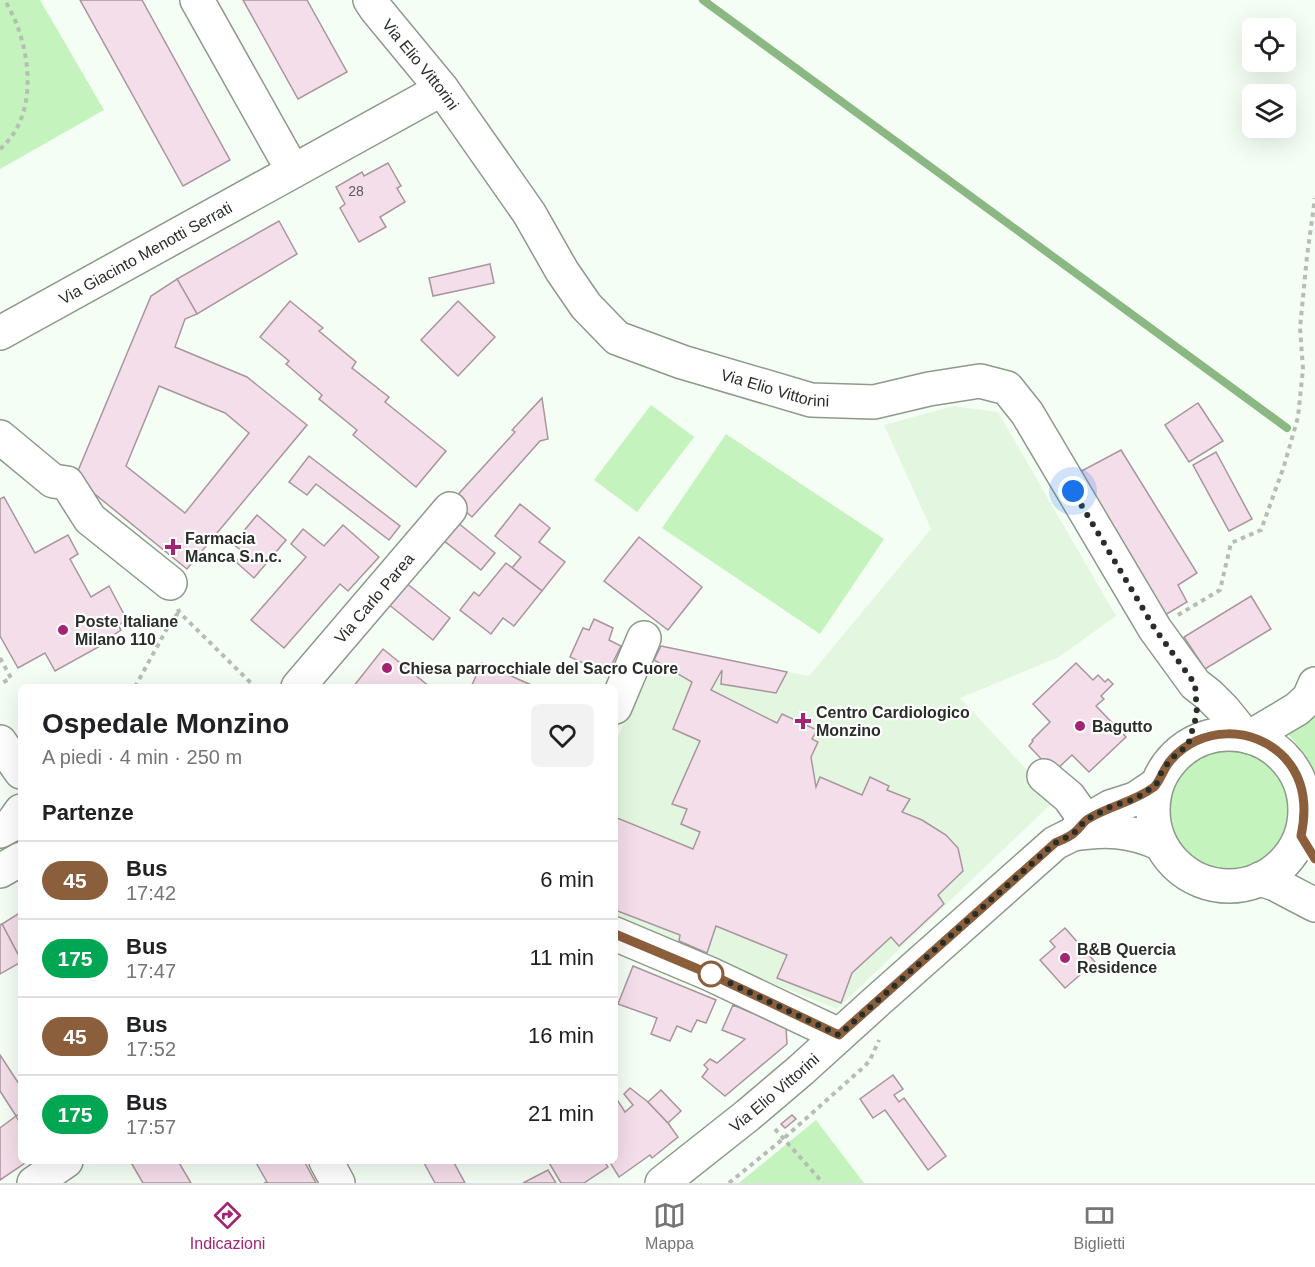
<!DOCTYPE html>
<html lang="it">
<meta charset="utf-8">
<style>
:root{--surface:#fff;--page:#f2f2f2;--text:#202124;--muted:#757577;--line:#e0e0e0;--accent:#a42474}
body{margin:0;font-family:Helvetica,sans-serif;background:var(--page);color:var(--text);height:100vh;display:flex;flex-direction:column;font-size:22px;white-space:nowrap}
*{box-sizing:border-box;margin:0}
p{font-size:20px;color:var(--muted)}
.icon{flex:none;width:33px;height:33px;fill:none;stroke:currentColor;stroke-width:2;stroke-linecap:round;stroke-linejoin:round}
.map{position:relative;flex:1;overflow:hidden}
.panel{position:absolute;left:18px;top:684px;width:600px;height:480px;display:flex;flex-direction:column;background:var(--surface);border-radius:9px;box-shadow:0 6px 24px #0002}
.panel>*{flex:none}
.badge{padding:0 12px;border-radius:20px;font-size:21px;line-height:39px}
.buttons{position:absolute;left:1242px;top:18px;display:grid;gap:12px}
.buttons a{display:grid;place-items:center;width:54px;height:54px;border-radius:9px;background:var(--surface);box-shadow:0 6px 24px #0002;font-size:30px}
.you{position:absolute;width:30px;height:30px;margin:-15px;border:4px solid #fff;border-radius:50%;background:#1a73e8;box-shadow:0 0 0 9px #1a73e833}
.map>.badge{position:absolute;translate:-50% -50%;box-shadow:0 0 0 3px #fff}
h2{padding:0 24px;font-size:22px;line-height:54px}
.round{display:grid;place-items:center;flex:none;width:63px;height:63px;border-radius:9px;background:var(--page)}
.head{display:flex;align-items:center;justify-content:space-between;height:102px;padding:0 24px}
h1{font-size:28px;font-weight:700;line-height:45px}
ul{padding:0;list-style:none}
li{display:flex;align-items:center;gap:18px;height:78px;padding:0 24px;border-top:2px solid var(--line)}
li div{flex:1}
li b{display:block;font-size:22px}
li em{font-style:normal}
li .badge{min-width:66px;font-weight:700;text-align:center}
.menu{display:flex;justify-content:space-around;align-items:center;height:84px;border-top:2px solid var(--line);background:var(--surface);font-size:16px;color:var(--muted)}
.menu a{display:grid;justify-items:center;gap:3px}
.menu .on{color:var(--accent)}
.map>svg:first-child{display:block}
</style>
<div class="map">
<svg width="1315" height="1183" viewBox="0 0 1315 1183">
<rect width="100%" height="100%" fill="#f5fef4"/>
<path fill="#e3f7e0" d="M953 406 998 412 1116 616 1059 657 960 698 1055 800 837 1009 615 921V743L661 646 809 676 931 529 884 425Z"/>
<g fill="#c5f3bd">
<path d="M0 0H40L104 110 0 169Z"/>
<path d="M651 405 694 437 637 512 594 480Z"/>
<path d="M726 434 884 539 820 634 662 528Z"/>
<path d="M1315 710V771C1307 755 1297 743 1284 730Z"/>
<circle cx="1228" cy="809" r="60"/>
<path d="M816 1120 864 1183H739Z"/>
</g>
<g fill="none" stroke-linecap="round" stroke-linejoin="round">
<path stroke="#8ab782" stroke-width="8" d="M703 0 1287 428"/>
</g>
<g fill="#f4dee9" stroke="#a9959e" stroke-width="1.5" fill-rule="evenodd">
<path d="M80 0H142L230 160 183 186Z"/>
<path d="M243 0H307L347 72 298 99Z"/>
<path d="M388 163 401 186 397 188 405 202 380 217 386 227 359 242 340 208 345 204 336 187 362 172 364 176Z"/>
<path d="M279 221 297 254 197 314 177 279Z"/>
<path d="M490 264 494 283 433 296 429 278Z"/>
<path d="M177 279 197 314 185 319 175 347 247 377 307 425 187 569 75 478 151 296ZM159 386 225 413 249 433 185 513 126 466Z"/>
<path d="M290 301 323 328 319 331 356 362 352 368 389 397 385 402 446 451 416 487 353 435 357 430 319 399 322 395 286 364 289 361 260 337Z"/>
<path d="M458 301 495 337 458 376 421 340Z"/>
<path d="M542 398 548 439 540 441 472 517 453 500 515 432 512 430Z"/>
<path d="M1198 403 1223 441 1189 462 1165 425Z"/>
<path d="M1121 450 1197 573 1178 585 1187 602 1160 618 1074 475Z"/>
<path d="M1216 452 1252 519 1229 531 1193 465Z"/>
<path d="M309 456 400 526 389 540 316 484 307 495 289 482Z"/>
<path d="M4 497 35 553 68 535 78 554 70 559 91 597 109 586 127 620 118 625 121 630 112 636 113 639 55 671 45 653 18 668 0 636V499Z"/>
<path d="M520 504 550 528 539 542 565 562 542 591 512 568 521 557 495 536Z"/>
<path d="M257 515 286 540 254 578 236 562 243 552 233 544Z"/>
<path d="M457 522 495 553 481 570 443 540Z"/>
<path d="M343 525 379 557 348 591 340 584 284 648 251 620 306 557 291 544 303 529 324 546Z"/>
<path d="M639 537 702 587 668 630 604 581Z"/>
<path d="M506 563 542 591 514 626 503 618 491 634 460 610 474 592 479 596Z"/>
<path d="M405 582 450 618 433 640 388 604Z"/>
<path d="M1251 596 1271 629 1205 669 1184 637Z"/>
<path d="M594 619 613 628 609 640 621 646 607 674 570 657 583 628 589 630Z"/>
<path d="M661 646 787 672 776 693 721 684 722 670 711 690 777 723 782 714 817 730 812 739 818 742 811 757 816 787 820 777 862 795 870 777 889 786 887 790 910 799 902 812 922 820 946 835 958 848 963 871 938 895 944 904 899 946 891 937 852 973 841 1003 777 978 787 955 716 926 707 953 679 941 680 935 615 910V891L617 886H615V817L693 849 700 832 681 824 687 809 672 804 700 741 673 729 692 682 654 660Z"/>
<path d="M383 649 430 687H353Z"/>
<path d="M482 663 536 687H471Z"/>
<path d="M1076 663 1093 680 1098 675 1105 682 1108 679 1113 684 1101 696 1104 699 1096 706 1126 737 1089 772 1072 755 1056 770 1045 763 1029 746 1033 741 1032 740 1050 722 1033 704Z"/>
<path d="M21 912V960L2 924Z"/>
<path d="M2 924 21 960V962L0 974V925Z"/>
<path d="M1065 928 1095 962 1065 988 1040 960 1055 947 1050 941Z"/>
<path d="M633 966 716 1000 706 1023 697 1020 691 1032 677 1026 670 1041 651 1034 657 1018 618 1004Z"/>
<path d="M733 1005 786 1027 787 1044 725 1096 702 1077 708 1069 704 1065 710 1059 717 1063 745 1039 722 1030Z"/>
<path d="M0 1055 21 1087V1113L16 1116 0 1091Z"/>
<path d="M893 1075 903 1089 894 1095 899 1102 904 1098 946 1156 928 1170 885 1110 873 1118 860 1099Z"/>
<path d="M630 1088 648 1102 668 1123 678 1137 652 1158 650 1155 619 1177 609 1161H615V1103L618 1101 625 1112 633 1105 624 1094Z"/>
<path d="M661 1090 681 1111 668 1123 648 1102Z"/>
<path d="M792 1115 796 1119 785 1128 781 1124Z"/>
<path d="M16 1116 21 1125V1161H28L0 1180V1128Z"/>
<path d="M130 1161H178L191 1183H143Z"/>
<path d="M255 1161H304L316 1183H264L267 1182Z"/>
<path d="M423 1161H453L465 1183H435Z"/>
<path d="M548 1161H604L608 1167 584 1183H561Z"/>
<path d="M548 1170 556 1183H523Z"/>
</g>
<g fill="none" stroke-linecap="round" stroke-linejoin="round">
<g stroke="#8c9a8a" stroke-width="36">
<g id="minor">
<path d="M197 0 293 171"/>
<path id="s1" d="M370 0 376 9 442 89 529 213 562 271 586 306 617 338 682 362 811 400 874 402 929 389 980 381 1007 388 1027 413 1155 629 1195 684 1209 695 1224 710 1237 726 1242 735"/>
<path id="s2" d="M0 333 442 89"/>
<path d="M0 437 53 481 67 483 90 519 170 583"/>
<path id="s3" d="M298 687 450 509"/>
<path d="M615 707 644 638"/>
<circle cx="1229" cy="810" r="76"/>
<path d="M0 742 21 772"/>
<path d="M1044 776 1069 797 1086 821"/>
<path d="M0 831 11 825 21 811"/>
<path d="M1073 834C1106 829 1129 830 1159 843"/>
<path d="M0 871 21 859"/>
<path d="M1260 879 1275 884 1315 905"/>
<path d="M615 934 710 974 839 1035"/>
<path d="M326 1161 338 1183"/>
<path d="M34 1183 66 1161"/>
<path id="s4" d="M662 1183 748 1115 801 1070 876 1002 1055 843 1073 834 1086 821 1110 807 1135 799 1156 785"/>
</g>
</g>
<g stroke="#8c9a8a" stroke-width="36">
<path id="highway" d="M1250 737 1297 709 1309 698 1315 684"/>
</g>
<g stroke="#b5bdb4" stroke-width="4" stroke-dasharray="4.5 4.5" stroke-linecap="butt">
<path d="M0 149C35 119 32 65 17 25 14 17 9 8 5 0"/>
<path d="M178 609 179 612 255 687"/>
<path d="M1178 615 1220 590 1231 543 1261 530 1284 466 1298 417 1303 369 1300 328 1307 256 1315 198"/>
<path d="M0 658 11 678 0 684"/>
<path d="M135 687 170 623 179 612"/>
<path d="M775 1129 823 1183"/>
<path d="M729 1183 783 1139 865 1066 870 1060 879 1040"/>
</g>
<use href="#minor" stroke="#fff" stroke-width="33"/>
<use href="#highway" stroke="#fff" stroke-width="33"/>
</g>
<g fill="none" stroke-linecap="round" stroke-linejoin="round">
<g stroke="#fff" stroke-width="14">
<path id="line" d="M615 934 710 974 839 1035 1055 843C1062 840 1070 837 1075 832 1080 828 1083 822 1088 819 1109 806 1134 802 1154 787 1160 782 1164 767 1171 760 1200 726 1254 725 1285 758 1305 780 1307 808 1301 836L1315 859"/>
</g>
<use href="#line" stroke="#8b5e3c" stroke-width="9"/>
<path stroke="#292f28" stroke-width="6" stroke-dasharray="0 10.8" d="M711 974 839 1035 1055 843 1073 834 1086 820 1110 807 1135 799 1156 785 1162 771 1171 759 1188 745 1197 714 1195 684 1155 629 1073 491"/>
</g>
<g fill="#a42474" stroke="#fff" stroke-width="2">
<path d="M170 538h6v6h6v6h-6v6h-6v-6h-6v-6h6z"/>
<circle cx="63" cy="630" r="6"/>
<circle cx="387" cy="668" r="6"/>
<path d="M800 712h6v6h6v6h-6v6h-6v-6h-6v-6h6z"/>
<circle cx="1080" cy="726" r="6"/>
<circle cx="1065" cy="958" r="6"/>
</g>
<circle fill="#fff" stroke="#8b5e3c" stroke-width="3" cx="711" cy="974" r="12"/>
<g text-anchor="middle" stroke-width="4.5" stroke-linejoin="round" paint-order="stroke">
<g font-size="14" fill="#5c5b58">
<text x="356" y="196">28</text>
</g>
<g font-size="16" fill="#292f28" stroke="#fff">
<text dy="6" stroke="none"><textPath href="#s1" startOffset="82">Via Elio Vittorini</textPath></text>
<text dy="6" stroke="none"><textPath href="#s2" startOffset="166">Via Giacinto Menotti Serrati</textPath></text>
<text dy="6" stroke="none"><textPath href="#s1" startOffset="586">Via Elio Vittorini</textPath></text>
<text dy="6" stroke="none"><textPath href="#s3" startOffset="117">Via Carlo Parea</textPath></text>
<text dy="6" stroke="none"><textPath href="#s4" startOffset="144">Via Elio Vittorini</textPath></text>
</g>
<g font-size="16" font-weight="bold" fill="#292f28" stroke="#fff" text-anchor="start">
<text x="185" y="544">Farmacia<tspan x="185" dy="18">Manca S.n.c.</tspan></text>
<text x="75" y="627">Poste Italiane<tspan x="75" dy="18">Milano 110</tspan></text>
<text x="399" y="674">Chiesa parrocchiale del Sacro Cuore</text>
<text x="816" y="718">Centro Cardiologico<tspan x="816" dy="18">Monzino</tspan></text>
<text x="1092" y="732">Bagutto</text>
<text x="1077" y="955">B&amp;B Quercia<tspan x="1077" dy="18">Residence</tspan></text>
</g>
</g>
</svg>
<div class="buttons">
<a><svg class="icon" aria-label="locate" viewBox="0 0 24 24"><circle cx="12" cy="12" r="6"/><path d="M12 2v4M12 18v4M2 12h4M18 12h4"/></svg></a>
<a><svg class="icon" aria-label="layers" viewBox="0 0 24 24"><path d="M12 4l9 5-9 5-9-5zM3 14l9 5 9-5"/></svg></a>
</div>
<div class="you" style="left:1073px;top:491px"></div>
<section class="panel">
<div class="head"><div><h1>Ospedale Monzino</h1><p>A piedi · 4 min · 250 m</p></div><a class="round"><svg class="icon" aria-label="heart" viewBox="0 0 24 24"><path d="M12 20l-8-8c-3-5 5-10 8-4 3-6 11-1 8 4z"/></svg></a></div>
<h2>Partenze</h2>
<ul>
<li><span class="badge" style="background:#8b5e3c;color:#fff">45</span><div><b>Bus</b><p>17:42</p></div><em>6 min</em></li>
<li><span class="badge" style="background:#00a651;color:#fff">175</span><div><b>Bus</b><p>17:47</p></div><em>11 min</em></li>
<li><span class="badge" style="background:#8b5e3c;color:#fff">45</span><div><b>Bus</b><p>17:52</p></div><em>16 min</em></li>
<li><span class="badge" style="background:#00a651;color:#fff">175</span><div><b>Bus</b><p>17:57</p></div><em>21 min</em></li>
</ul>
</section>
</div>
<nav class="menu">
<a class="on"><svg class="icon" aria-label="directions" viewBox="0 0 24 24"><path d="M12 3l9 9-9 9-9-9zM9 14v-3h6M13 9l2 2-2 2"/></svg>Indicazioni</a>
<a><svg class="icon" aria-label="map" viewBox="0 0 24 24"><path d="M3 6l6-2 6 2 6-2v14l-6 2-6-2-6 2zM9 4v14M15 6v14"/></svg>Mappa</a>
<a><svg class="icon" aria-label="tickets" viewBox="0 0 24 24"><path d="M3 7h18v10H3zM15 7v10"/></svg>Biglietti</a>
</nav>
